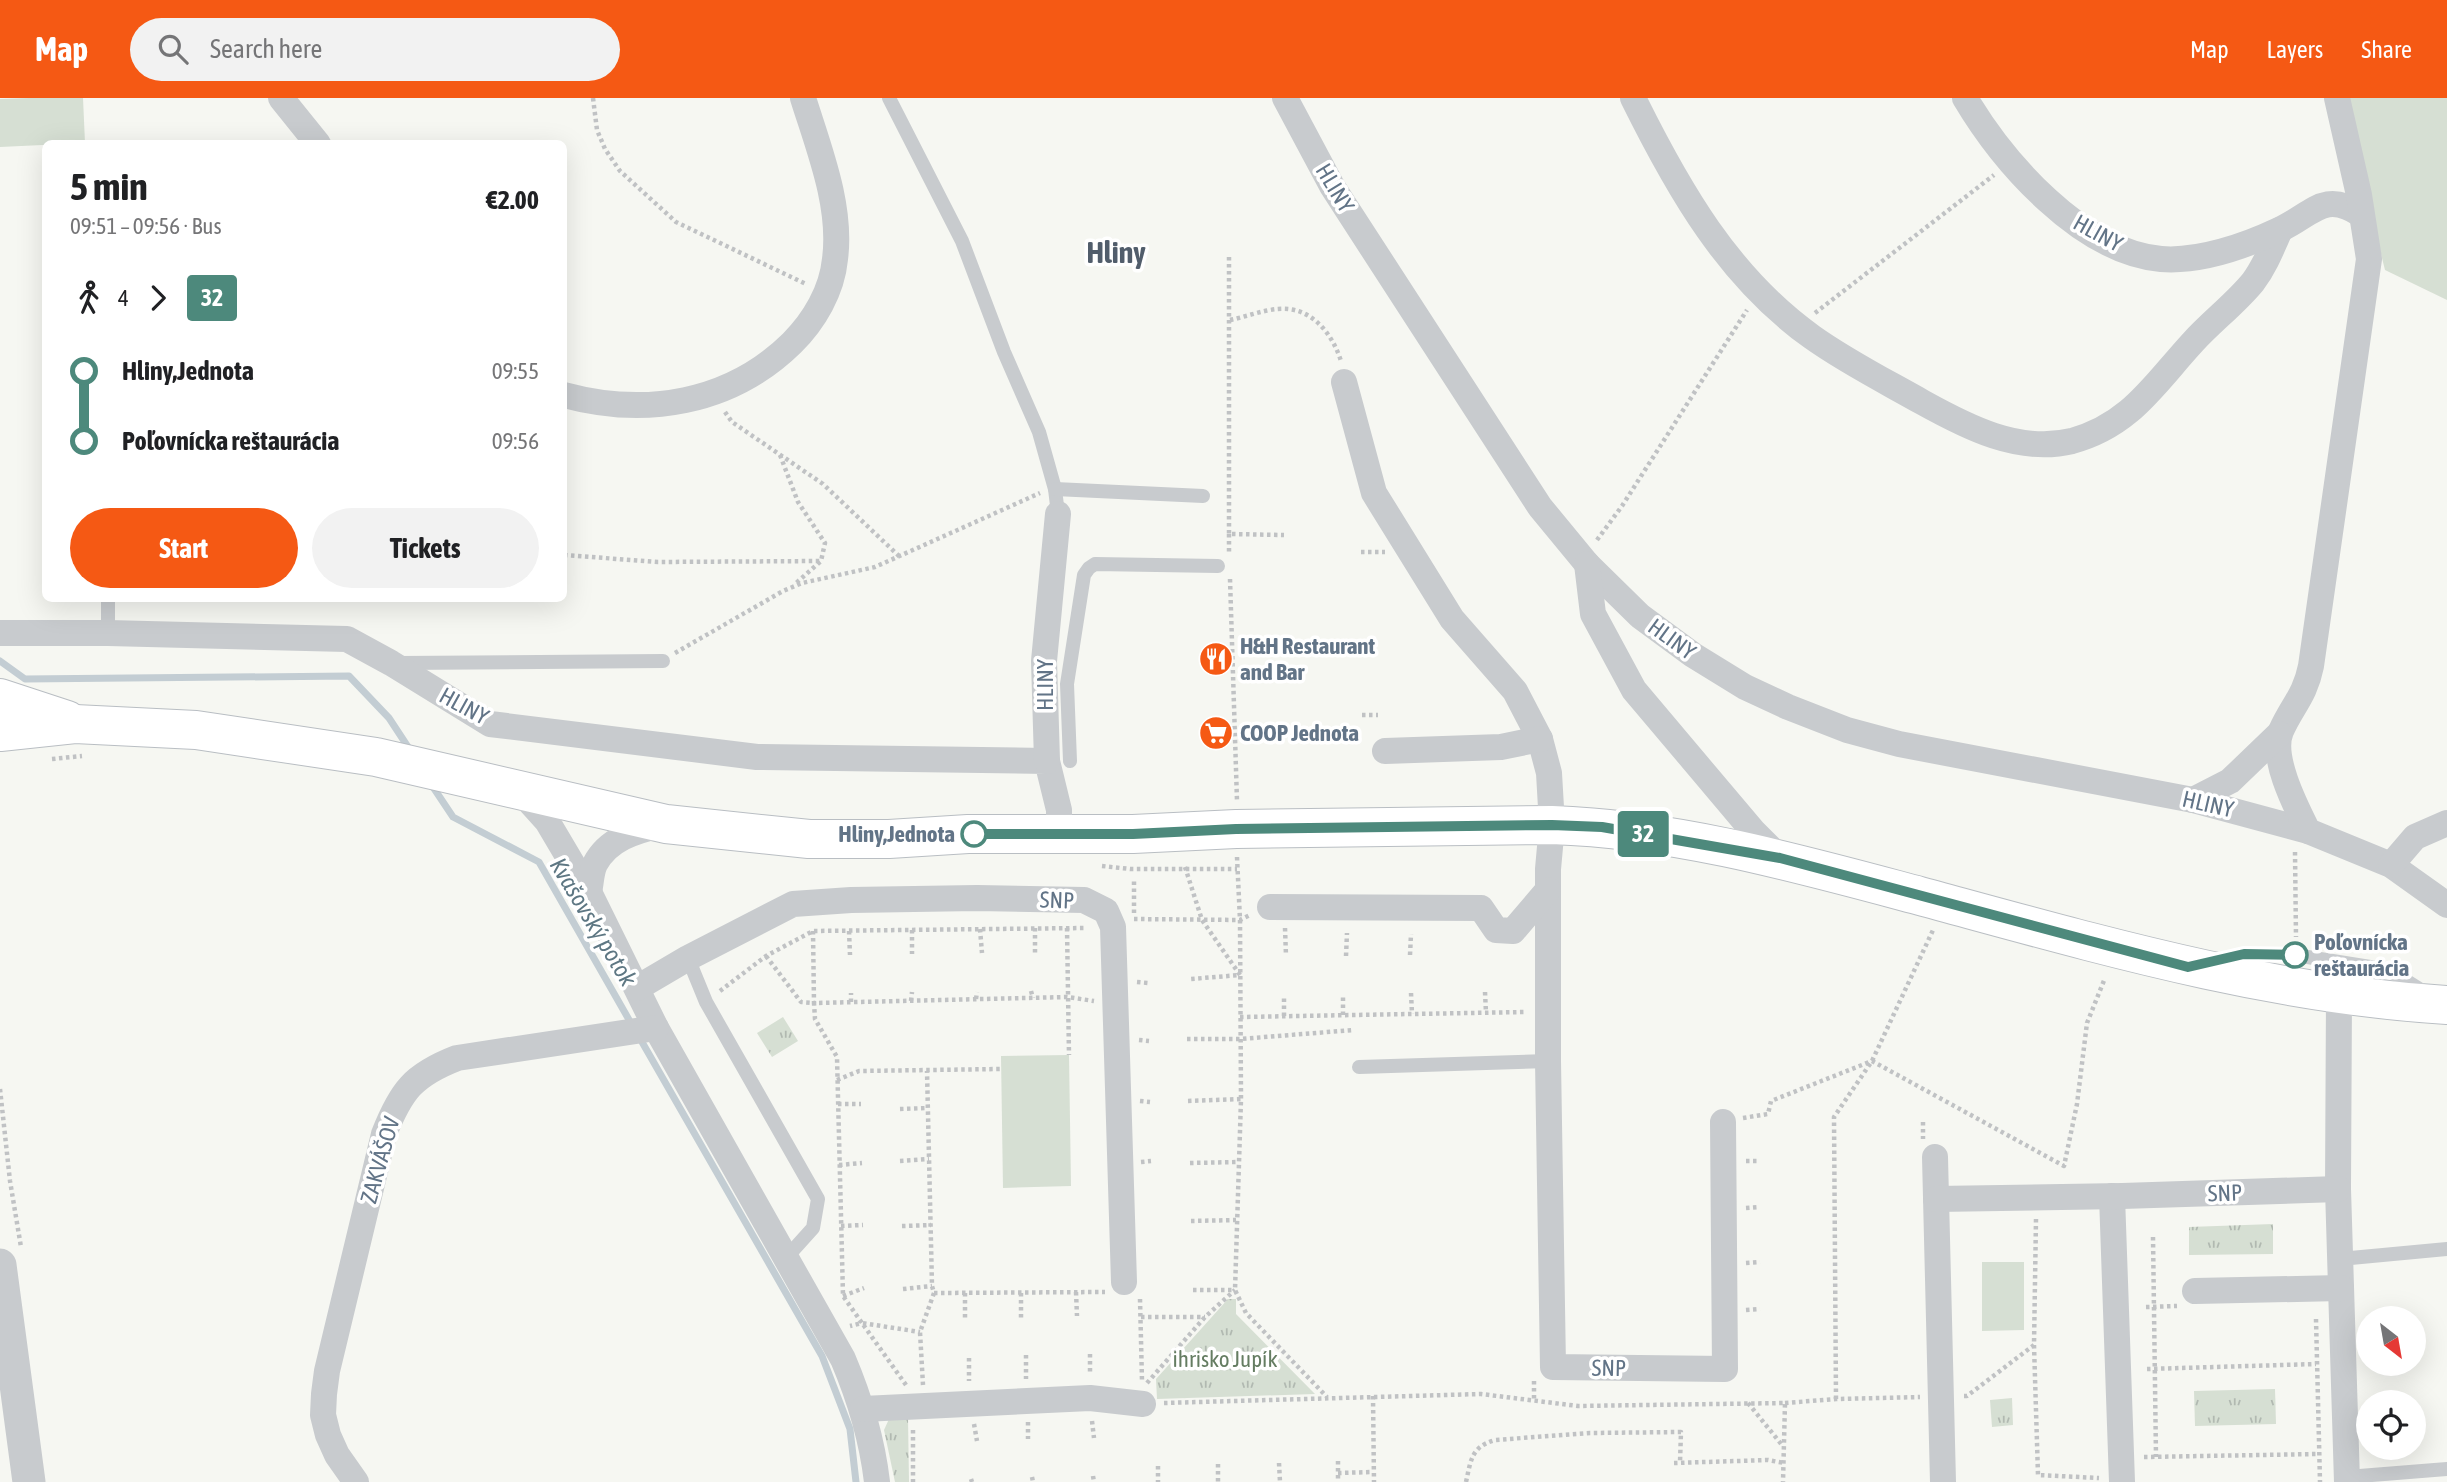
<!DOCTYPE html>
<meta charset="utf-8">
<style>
:root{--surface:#fff;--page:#f2f2f2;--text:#202124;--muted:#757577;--accent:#f55914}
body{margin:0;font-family:"Asap Condensed",sans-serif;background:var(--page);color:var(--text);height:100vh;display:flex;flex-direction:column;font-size:26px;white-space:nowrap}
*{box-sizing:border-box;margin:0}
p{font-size:23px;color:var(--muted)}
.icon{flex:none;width:38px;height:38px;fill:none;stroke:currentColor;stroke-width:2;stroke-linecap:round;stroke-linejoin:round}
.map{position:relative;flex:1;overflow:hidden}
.panel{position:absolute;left:42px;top:42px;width:525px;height:462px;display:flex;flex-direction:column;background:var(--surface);border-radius:10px;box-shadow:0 7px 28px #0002}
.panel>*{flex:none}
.badge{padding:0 14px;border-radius:5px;font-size:24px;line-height:46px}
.needle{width:46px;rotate:149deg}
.buttons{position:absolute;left:2356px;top:1208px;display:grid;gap:14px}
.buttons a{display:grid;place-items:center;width:70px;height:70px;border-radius:50%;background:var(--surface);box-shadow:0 7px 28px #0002;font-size:35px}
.map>.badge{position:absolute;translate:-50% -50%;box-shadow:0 0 0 4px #fff}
.legs{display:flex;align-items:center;gap:10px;height:77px;padding:0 28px;font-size:23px}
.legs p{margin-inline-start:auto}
.overview{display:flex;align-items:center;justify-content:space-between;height:119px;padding:0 28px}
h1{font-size:38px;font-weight:700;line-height:52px}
.button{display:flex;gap:14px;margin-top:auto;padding:14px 28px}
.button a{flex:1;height:80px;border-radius:42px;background:var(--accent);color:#fff;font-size:28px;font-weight:700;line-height:80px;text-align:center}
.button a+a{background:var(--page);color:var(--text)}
ul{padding:0 28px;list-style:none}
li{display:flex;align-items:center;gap:24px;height:70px;font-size:26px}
li i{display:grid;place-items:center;width:10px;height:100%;margin:0 9px;background:currentColor}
li i::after{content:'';width:18px;height:18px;margin:-9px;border:5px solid;border-radius:50%;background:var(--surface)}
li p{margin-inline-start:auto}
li:first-child i{background:linear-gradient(#0000 50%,currentColor 0)}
li:last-child i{background:linear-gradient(currentColor 50%,#0000 0)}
header{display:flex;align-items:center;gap:42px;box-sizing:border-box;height:98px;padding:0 35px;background:var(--accent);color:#fff}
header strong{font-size:33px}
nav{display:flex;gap:38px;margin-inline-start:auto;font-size:24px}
.search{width:490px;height:63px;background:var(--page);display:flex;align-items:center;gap:18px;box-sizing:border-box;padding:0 24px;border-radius:38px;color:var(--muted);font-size:26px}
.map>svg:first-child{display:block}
</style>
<header>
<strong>Map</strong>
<div class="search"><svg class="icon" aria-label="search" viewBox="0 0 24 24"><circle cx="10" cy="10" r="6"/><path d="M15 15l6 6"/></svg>Search here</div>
<nav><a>Map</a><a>Layers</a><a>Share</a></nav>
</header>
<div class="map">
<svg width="2447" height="1384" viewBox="0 0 2447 1384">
<defs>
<pattern id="grass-tufts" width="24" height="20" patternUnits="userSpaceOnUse" patternTransform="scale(1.75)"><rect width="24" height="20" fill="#d6dfd3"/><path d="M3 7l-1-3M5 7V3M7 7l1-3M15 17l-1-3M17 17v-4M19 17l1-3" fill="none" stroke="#b1b9b1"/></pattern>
</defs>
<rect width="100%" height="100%" fill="#f6f7f2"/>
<g fill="url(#grass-tufts)">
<path d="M783 919 798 943 772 959 757 935Z"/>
<path d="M2273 1126V1156L2189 1157V1129Z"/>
<path d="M1228 1201H1236V1216L1315 1296 1157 1301 1156 1281Z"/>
<path d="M2275 1291 2276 1326 2195 1328 2194 1293Z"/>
<path d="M2012 1300 2013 1327 1992 1329 1990 1302Z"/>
<path d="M908 1319 909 1384H895L884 1332 889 1321Z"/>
</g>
<g fill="#d6dfd3">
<path d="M29 0H83L85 45 0 49V1Z"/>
<path d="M2342 0H2447V202L2385 172Z"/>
<path d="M1069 957 1071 1088 1003 1090 1001 958Z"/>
<path d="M1982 1164H2024V1232L1982 1233Z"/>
</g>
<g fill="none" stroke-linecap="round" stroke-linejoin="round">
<g stroke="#c3cdd3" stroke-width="7">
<path d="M0 563 25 581 349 578 389 620 410 652"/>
<path d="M431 686 453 719 539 764 632 927"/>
<path d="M638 937 822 1258 850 1331 856 1384"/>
</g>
<g stroke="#b9bec3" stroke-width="40">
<g id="secondary">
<path d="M0 600 67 622"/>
<path d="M0 634 75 626 196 632 376 659 666 726 809 741H889L968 736H1133L1236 731 1552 727C1677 731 1800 766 1920 798 2094 845 2266 896 2447 907"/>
</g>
</g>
<g stroke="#c0c2c4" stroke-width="4.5" stroke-dasharray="3.5 3.5" stroke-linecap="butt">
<path d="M593 0 597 32 605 51 620 73 676 124 806 186"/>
<path d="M1229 159V436L1284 437"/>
<path d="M1815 215 1994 77"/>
<path d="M1230 222C1245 219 1263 212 1278 211 1311 208 1332 235 1341 263"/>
<path d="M725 314 732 324 823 386 900 459"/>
<path d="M780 357 798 404 825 445 821 463 795 486"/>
<path d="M1229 436V454"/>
<path d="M1597 442 1622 408 1747 212"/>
<path d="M1361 454H1385"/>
<path d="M564 457 658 464 821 463"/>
<path d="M1230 481 1237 703"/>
<path d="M675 555 783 493 802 485 875 469 1040 395"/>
<path d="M1362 617H1378"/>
<path d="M52 661 82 658"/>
<path d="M2295 754 2296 839"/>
<path d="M1237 759 1240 822 1241 1001 1235 1192 1246 1215 1327 1299"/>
<path d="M1102 768 1130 771H1237"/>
<path d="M1185 769 1202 822 1240 877 1191 881"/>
<path d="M1134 815V781"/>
<path d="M1134 821 1240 822 1250 817"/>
<path d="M1035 830V855"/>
<path d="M1067 830 1069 957"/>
<path d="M1285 830 1286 858"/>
<path d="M980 831 982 855"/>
<path d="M912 832V856"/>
<path d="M813 833 814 905 1067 899 1094 903"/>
<path d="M849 833 850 857"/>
<path d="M1410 857 1411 836"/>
<path d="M766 858 801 904 814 905 815 921 837 959 843 1198 862 1225 850 1228"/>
<path d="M1346 858 1347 835"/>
<path d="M1137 884 1148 885"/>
<path d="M720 893 766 858 813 833 1085 830"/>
<path d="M1031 893 1033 900"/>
<path d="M1485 894 1486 915"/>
<path d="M1411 895 1412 916"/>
<path d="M976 901 977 894"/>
<path d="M911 903 912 894"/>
<path d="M851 904V895"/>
<path d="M1343 917V896"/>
<path d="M1284 918V897"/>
<path d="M1240 919 1526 914"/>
<path d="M1187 941H1240L1353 932"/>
<path d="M1139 942 1149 943"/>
<path d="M837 982 859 973 1001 971"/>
<path d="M0 991 10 1083 21 1149"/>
<path d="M1140 1003 1150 1004"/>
<path d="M1188 1003 1241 1001"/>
<path d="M838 1006H861"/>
<path d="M900 1011 928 1010"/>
<path d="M1743 1020 1768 1016 1771 1003 1872 963 2064 1068 2077 1006 2087 925 2105 880"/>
<path d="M1923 1024V1041"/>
<path d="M900 1063 929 1061"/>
<path d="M1746 1063H1759"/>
<path d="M1141 1064 1151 1063"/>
<path d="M1190 1065 1238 1064"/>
<path d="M839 1067 862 1065"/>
<path d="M1746 1110 1759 1109"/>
<path d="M2036 1121 2034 1247 2038 1377 2099 1380"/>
<path d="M1191 1123 1236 1122"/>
<path d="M841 1128 863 1127"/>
<path d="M902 1128 931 1127"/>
<path d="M2153 1139 2156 1359"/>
<path d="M1746 1165 1760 1164"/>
<path d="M903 1191 932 1188"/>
<path d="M1193 1192H1235"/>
<path d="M1076 1194 1077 1218"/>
<path d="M934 1195 1105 1194"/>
<path d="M965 1195V1221"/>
<path d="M1021 1195V1220"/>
<path d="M843 1198 864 1190"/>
<path d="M1140 1201 1142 1283"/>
<path d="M2146 1209 2177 1208"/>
<path d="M1746 1212 1760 1211"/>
<path d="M1141 1219H1205"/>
<path d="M2316 1221 2320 1384"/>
<path d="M1090 1256V1276"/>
<path d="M1026 1257V1281"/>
<path d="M969 1260V1283"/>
<path d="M2147 1271 2316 1266"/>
<path d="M1534 1283V1304"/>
<path d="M1147 1285 1205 1219 1235 1192"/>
<path d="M906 1287 862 1225 920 1234"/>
<path d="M923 1287 920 1234 934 1195 932 1188 927 973"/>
<path d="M1373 1298 1374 1384"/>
<path d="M1964 1298H1967L2034 1247"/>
<path d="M1836 1301 1834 1019 1872 963 1934 830"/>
<path d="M1164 1305 1481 1296 1578 1308 1785 1305 1783 1384"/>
<path d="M1748 1305 1782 1347"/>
<path d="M1785 1305 1836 1301 1920 1299"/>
<path d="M1092 1323 1094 1340"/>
<path d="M1028 1324V1341"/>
<path d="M974 1326 977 1343"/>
<path d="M913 1332V1384"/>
<path d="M2144 1359 2319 1356"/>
<path d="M1338 1363V1384"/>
<path d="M1279 1365 1280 1384"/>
<path d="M1674 1365 1768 1362 1784 1365"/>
<path d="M1218 1366V1384"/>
<path d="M1158 1368V1384"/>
<path d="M1338 1375 1373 1374"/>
<path d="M1093 1378 1094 1384"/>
<path d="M1032 1379 1033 1384"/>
<path d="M971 1381 972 1384"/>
<path d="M1466 1384C1471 1362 1471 1349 1495 1342L1590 1335 1681 1334 1680 1364"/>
</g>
<g stroke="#c8cbce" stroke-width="14">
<path d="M889 0 962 143 1004 254 1039 334 1055 391 1058 416"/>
<path d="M1055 391 1203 398"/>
<path d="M108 535V500"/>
<path d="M399 565 663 563"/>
<path d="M1070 663 1067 586 1084 477 1089 470 1095 466 1218 468"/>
<path d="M688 860 706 904 818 1101 813 1130 786 1160"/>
<path d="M2218 862 2244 856 2295 857 2389 872 2424 894"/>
<path d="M1359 969 1548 963"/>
<path d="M2340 1161 2447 1151"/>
<path d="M2347 1379 2447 1371"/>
</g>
<g stroke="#c8cbce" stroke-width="26">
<path d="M281 0 318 46"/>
<path d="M1285 0 1332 88 1540 409 1587 466 1640 518 1693 557 1745 589 1788 609 1847 632 1899 646 2193 702 2308 733"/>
<path d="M1633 0C1678 91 1728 179 1812 239 1847 264 1885 283 1922 304 1967 329 2019 356 2072 343 2131 327 2155 285 2193 244 2212 223 2235 206 2253 184 2265 168 2272 150 2280 132"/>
<path d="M1965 0C2003 64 2081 154 2161 161 2199 164 2245 148 2279 132 2312 117 2324 92 2360 116"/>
<path d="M2337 0 2359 97 2369 161 2311 568C2305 598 2292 608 2281 633 2270 659 2296 709 2308 733L2391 767 2447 807"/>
<path d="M1344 284 1374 395 1452 521 1515 593 1540 641 1549 675 1552 727 1548 771V963L1553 1269 1725 1271 1723 1024"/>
<path d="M564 297C645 319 730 306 792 245 814 223 832 193 835 161 842 108 819 51 803 0"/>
<path d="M1587 466 1593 516 1634 592 1753 733 1780 760"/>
<path d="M0 535H108L347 541 391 565 490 626 757 659 1047 663 1059 712V737"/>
<path d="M1385 653 1501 649 1540 641"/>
<path d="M1047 663 1044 563 1058 416"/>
<path d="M520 693 547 723 589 794 656 930 843 1261C860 1301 872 1341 877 1384"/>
<path d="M2193 702 2230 683 2279 636"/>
<path d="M2391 767 2415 739 2447 725"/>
<path d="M589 794C591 786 591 774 595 766 608 741 635 733 660 727"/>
<path d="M1270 809 1481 810 1496 832 1513 833 1548 792"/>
<path d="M637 890 688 860 793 806 851 802 977 800 1084 802 1106 813 1113 829 1124 1184"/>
<path d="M2339 897 2338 1091 2347 1384"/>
<path d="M1935 1059 1943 1384"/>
<path d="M2112 1098 2122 1384"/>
<path d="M1936 1101 2122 1098 2338 1091"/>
<path d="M2195 1193 2341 1190"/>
<path d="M863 1311 1090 1300 1143 1306"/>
<path d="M356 1384 337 1357 328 1337 323 1317 324 1296 327 1273 384 1036C401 993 413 977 457 960L656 930"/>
</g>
<path stroke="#c8cbce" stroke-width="33" d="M0 1167 29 1384"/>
<use href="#secondary" stroke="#fff" stroke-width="38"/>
</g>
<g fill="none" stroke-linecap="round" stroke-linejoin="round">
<g stroke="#fff" stroke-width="16">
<path id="line-1" d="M974 736H1133L1236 731 1552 727 1602 729 1780 760 2188 869 2244 856 2295 857"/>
</g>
<use href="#line-1" stroke="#4d897c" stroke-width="10"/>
</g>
<defs>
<g id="restaurant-disc" transform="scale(1.75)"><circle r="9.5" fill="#f55914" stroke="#fff"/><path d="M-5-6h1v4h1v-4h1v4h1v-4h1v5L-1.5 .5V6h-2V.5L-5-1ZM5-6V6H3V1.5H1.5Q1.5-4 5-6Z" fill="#fff"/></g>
<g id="supermarket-disc" transform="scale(1.75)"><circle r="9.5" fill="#f55914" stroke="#fff"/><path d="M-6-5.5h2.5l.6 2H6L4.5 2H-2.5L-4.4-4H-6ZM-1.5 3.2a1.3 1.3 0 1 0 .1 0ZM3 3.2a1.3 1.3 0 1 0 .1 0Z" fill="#fff"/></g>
</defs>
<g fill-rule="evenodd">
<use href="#restaurant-disc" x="1216" y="561"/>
<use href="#supermarket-disc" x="1216" y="635"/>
</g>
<g fill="#fff" stroke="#4d897c" stroke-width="3.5">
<circle cx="974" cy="736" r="12"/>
<circle cx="2295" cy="857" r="12"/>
</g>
<g text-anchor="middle" stroke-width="7" stroke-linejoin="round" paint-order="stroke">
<g font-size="23" fill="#627487" stroke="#fff">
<text transform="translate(1335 90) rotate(59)" y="8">HLINY</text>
<text transform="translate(2098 135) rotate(29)" y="8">HLINY</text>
<text transform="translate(1672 541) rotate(36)" y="8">HLINY</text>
<text transform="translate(1045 587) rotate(-90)" y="8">HLINY</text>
<text transform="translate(464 608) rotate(29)" y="8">HLINY</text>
<text transform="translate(2208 706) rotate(13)" y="8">HLINY</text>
<text transform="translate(1057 802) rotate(2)" y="8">SNP</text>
<text transform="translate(380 1062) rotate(-74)" y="8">ZAKVÁŠOV</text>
<text transform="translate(2225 1095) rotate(-2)" y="8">SNP</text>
<text transform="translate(1609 1270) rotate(1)" y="8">SNP</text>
</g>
<g font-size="23" font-weight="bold" fill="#627487" stroke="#fff" text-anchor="start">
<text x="1240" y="556">H&amp;H Restaurant<tspan x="1240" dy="26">and Bar</tspan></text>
<text x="1240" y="643">COOP Jednota</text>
</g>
<g font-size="23" font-weight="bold" fill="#627487" stroke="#fff" text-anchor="end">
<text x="955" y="744">Hliny,Jednota</text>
<text x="2314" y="852" text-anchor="start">Poľovnícka<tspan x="2314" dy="26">reštaurácia</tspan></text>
</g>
<g font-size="23" fill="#657d62" stroke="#fff">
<text x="1225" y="1269">ihrisko Jupík</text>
</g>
<g font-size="24" font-style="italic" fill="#5e7783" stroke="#fff">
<text transform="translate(593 824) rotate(59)" y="8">Kvašovský potok</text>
</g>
<g font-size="30" font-weight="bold" fill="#515d6b" stroke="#fff">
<text x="1116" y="165">Hliny</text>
</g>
</g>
</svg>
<div class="buttons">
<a><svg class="needle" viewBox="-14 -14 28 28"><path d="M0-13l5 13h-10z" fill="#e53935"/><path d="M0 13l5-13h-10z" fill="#757577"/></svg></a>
<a><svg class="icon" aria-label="locate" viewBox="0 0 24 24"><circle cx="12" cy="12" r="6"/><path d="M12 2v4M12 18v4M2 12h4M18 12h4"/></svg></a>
</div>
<b class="badge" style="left:1643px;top:736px;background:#4d897c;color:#fff">32</b>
<section class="panel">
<div class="overview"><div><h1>5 min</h1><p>09:51 – 09:56 · Bus</p></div><b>€2.00</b></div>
<div class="legs"><svg class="icon" aria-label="walk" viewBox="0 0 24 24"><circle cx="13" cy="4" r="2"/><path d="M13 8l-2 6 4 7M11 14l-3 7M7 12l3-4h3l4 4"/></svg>4<svg class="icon" aria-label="forward" viewBox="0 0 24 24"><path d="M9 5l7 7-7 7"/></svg><b class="badge" style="background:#4d897c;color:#fff">32</b></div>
<ul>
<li><i style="color:#4d897c"></i><b>Hliny,Jednota</b><p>09:55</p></li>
<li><i style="color:#4d897c"></i><b>Poľovnícka reštaurácia</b><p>09:56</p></li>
</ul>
<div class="button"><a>Start</a><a>Tickets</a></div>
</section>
</div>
